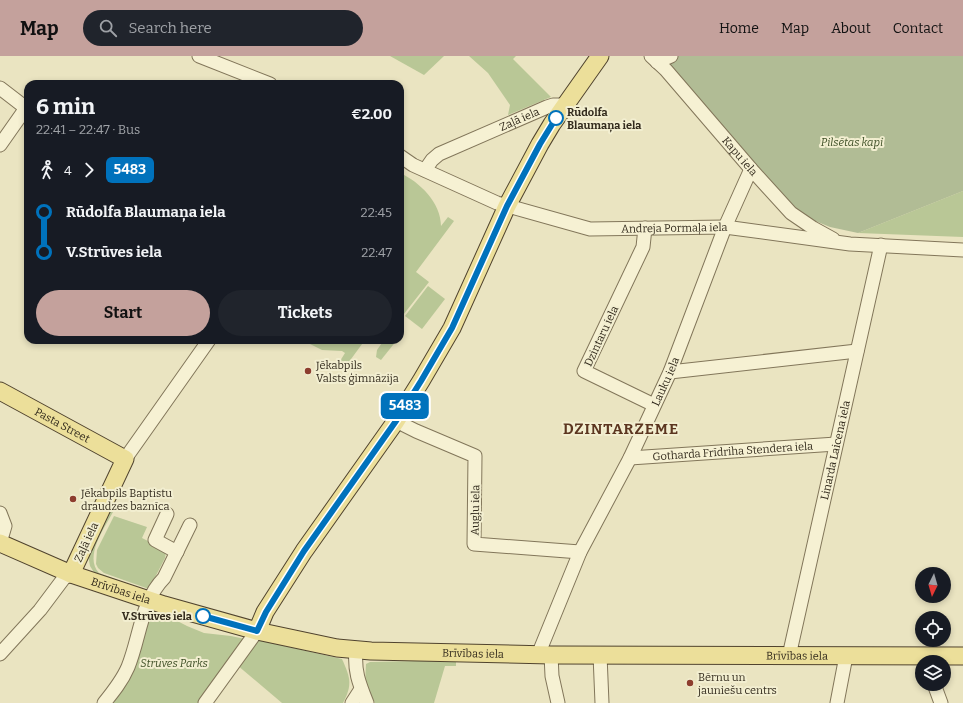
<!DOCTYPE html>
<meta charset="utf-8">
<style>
:root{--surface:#171b24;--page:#20242c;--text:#f1f3f6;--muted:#9ea1a6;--accent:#c4a19c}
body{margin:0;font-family:Bitter,serif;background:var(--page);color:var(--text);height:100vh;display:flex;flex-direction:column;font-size:15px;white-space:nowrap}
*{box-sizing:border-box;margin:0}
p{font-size:13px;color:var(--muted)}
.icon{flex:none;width:22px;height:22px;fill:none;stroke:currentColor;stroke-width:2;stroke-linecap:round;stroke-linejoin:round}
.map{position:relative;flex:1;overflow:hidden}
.drawer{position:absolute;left:24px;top:24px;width:380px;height:264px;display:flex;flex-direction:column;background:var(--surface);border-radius:12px;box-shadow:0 2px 6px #0003}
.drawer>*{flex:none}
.badge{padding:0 8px;border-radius:6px;font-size:14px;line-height:26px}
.needle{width:26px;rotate:185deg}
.controls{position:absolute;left:915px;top:511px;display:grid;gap:8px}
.controls a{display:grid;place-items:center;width:36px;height:36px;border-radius:50%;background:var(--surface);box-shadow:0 2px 6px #0003;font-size:20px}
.map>.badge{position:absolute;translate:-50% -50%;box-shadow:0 0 0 2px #fff}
.legs{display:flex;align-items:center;gap:6px;height:44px;padding:0 12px;font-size:13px}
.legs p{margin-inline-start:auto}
.summary{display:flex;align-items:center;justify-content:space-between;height:68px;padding:0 12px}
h1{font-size:22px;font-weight:700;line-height:30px}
.action{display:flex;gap:8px;margin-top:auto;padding:8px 12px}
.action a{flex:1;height:46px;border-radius:24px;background:var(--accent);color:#111;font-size:16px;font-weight:700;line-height:46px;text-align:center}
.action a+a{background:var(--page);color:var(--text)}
ul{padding:0 12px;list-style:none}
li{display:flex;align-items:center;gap:14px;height:40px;font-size:15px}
li i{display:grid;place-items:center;width:6px;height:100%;margin:0 5px;background:currentColor}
li i::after{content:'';width:10px;height:10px;margin:-5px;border:3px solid;border-radius:50%;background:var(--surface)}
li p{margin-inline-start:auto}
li:first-child i{background:linear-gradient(#0000 50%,currentColor 0)}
li:last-child i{background:linear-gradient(currentColor 50%,#0000 0)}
header{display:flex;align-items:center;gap:24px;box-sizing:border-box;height:56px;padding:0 20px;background:var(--accent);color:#111}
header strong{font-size:19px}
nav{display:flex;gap:22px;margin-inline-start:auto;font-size:14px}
.search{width:280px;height:36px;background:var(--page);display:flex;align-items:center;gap:10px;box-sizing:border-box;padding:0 14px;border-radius:22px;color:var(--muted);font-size:15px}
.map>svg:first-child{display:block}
</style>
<header>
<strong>Map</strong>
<div class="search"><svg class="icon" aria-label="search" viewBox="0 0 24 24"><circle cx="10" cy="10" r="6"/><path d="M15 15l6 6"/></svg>Search here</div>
<nav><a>Home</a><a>Map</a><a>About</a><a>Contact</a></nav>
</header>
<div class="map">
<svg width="963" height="647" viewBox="0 0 963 647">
<rect width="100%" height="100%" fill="#eae4c1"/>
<g fill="#b9c796">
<path d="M390 0H444L424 19Z"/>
<path d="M469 0H516L513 3 551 41 508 59 510 49 488 17Z"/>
<path d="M400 117C420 126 441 147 441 170L448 161 454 165 416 216 429 226 400 263Z"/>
<path d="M963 135V181L858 177Z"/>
<path d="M428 230 445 243 422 273 405 260Z"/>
<path d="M302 284H365L343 314 337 310 345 297 342 295 322 294Z"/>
<path d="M384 284H397L381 304 376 301 377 294Z"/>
<path d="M110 455 113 456C104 473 84 500 99 517L148 535 95 518 90 510 88 499Z"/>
<path d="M114 460 147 471 142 482 164 493 166 496 165 502 149 533 104 517 98 512 96 508 97 494Z"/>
<path d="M153 554 160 556 187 570 204 577 231 580 245 583 199 647H107Z"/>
<path d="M258 584 342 603C350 621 353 628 343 647H282L237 609Z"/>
<path d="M416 605H456V610H445L434 647H375L365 628 366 608 370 606Z"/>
</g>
<path fill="#b1bc95" d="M678 0H963V135L858 177 830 171 808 162 786 143 667 7Z"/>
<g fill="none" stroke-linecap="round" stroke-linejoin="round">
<g stroke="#82765a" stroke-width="15">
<g id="minor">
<path d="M199 0 270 28"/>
<path id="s1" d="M651 0 666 14 751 113 791 157 813 172 833 183"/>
<path d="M657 6 671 0"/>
<path d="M0 32 26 52 0 89"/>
<path id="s2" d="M400 100 413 109 497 147 590 173 725 171 850 188 963 194"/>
<path id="s3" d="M425 114 432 104 439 98 547 51 553 49H565"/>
<path d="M645 172 643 191 584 315 654 349"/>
<path d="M670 316 857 295"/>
<path d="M396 365 416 375 475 400 474 488 580 496"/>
<path id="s4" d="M630 402 836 388"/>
<path d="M125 403 209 284"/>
<path d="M0 457 5 470 0 487"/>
<path d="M167 458 155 484 177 496"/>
<path d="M356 594C354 615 359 627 367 647"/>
<path d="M0 598 40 554 64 522 71 518"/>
<path id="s5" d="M538 599 580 496 630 402 670 316 725 171 751 113"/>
<path d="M551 599 552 620 558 647"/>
<path d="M600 599 602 647"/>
<path id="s6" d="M789 600 881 189"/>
<path d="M934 628 941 647"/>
<path d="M104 647C113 636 122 625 128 611 140 582 141 545 164 522L190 469"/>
<path d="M205 647 257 575"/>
<path d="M352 647 361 633"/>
<path d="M837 647 846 600"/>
</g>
</g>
<g stroke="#50432e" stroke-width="19">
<g id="major">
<path id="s7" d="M0 335 125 403 71 518"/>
<path id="s8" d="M0 487 71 518 164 549 257 575 337 592 371 595 551 599 963 600"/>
<path d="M257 575 265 556 304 495 396 365 421 325 452 272 507 150 540 88 552 68 600 0"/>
</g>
</g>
<use href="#minor" stroke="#f6f1d3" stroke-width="13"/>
<use href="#major" stroke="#ecdf9a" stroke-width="17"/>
</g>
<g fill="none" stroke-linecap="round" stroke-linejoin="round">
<g stroke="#fff" stroke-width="9">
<path id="line-1" d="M203 560 257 575 266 556 304 495 396 365 421 325 452 272 507 150 540 88 556 62"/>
</g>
<use href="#line-1" stroke="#0072bc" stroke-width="6"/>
</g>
<g fill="#fff" stroke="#0072bc" stroke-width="2">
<circle cx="556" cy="62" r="7"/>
<circle cx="203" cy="560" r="7"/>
</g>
<g fill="#8d3d2e" stroke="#f2eed0" stroke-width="1.5">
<circle cx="308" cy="315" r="4"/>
<circle cx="73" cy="443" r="4"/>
<circle cx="690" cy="627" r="4"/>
</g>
<g text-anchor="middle" stroke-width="4" stroke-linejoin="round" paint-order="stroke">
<g font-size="11" font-weight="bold" fill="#332b1d" stroke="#f2eed0" text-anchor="start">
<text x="567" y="60">Rūdolfa<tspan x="567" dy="13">Blaumaņa iela</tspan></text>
<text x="192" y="564" text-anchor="end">V.Strūves iela</text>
</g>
<g font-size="11" fill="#332b1d" stroke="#f2eed0">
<text dy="4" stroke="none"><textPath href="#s3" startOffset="109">Zaļā iela</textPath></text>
<text dy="4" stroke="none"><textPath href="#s1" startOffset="134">Kapu iela</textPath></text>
<text dy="4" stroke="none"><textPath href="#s2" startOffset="289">Andreja Pormaļa iela</textPath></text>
<text transform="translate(601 280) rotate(-65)" y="4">Dzintaru iela</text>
<text dy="4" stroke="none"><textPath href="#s5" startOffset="302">Lauku iela</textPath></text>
<text dy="4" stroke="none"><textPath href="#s7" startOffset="71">Pasta Street</textPath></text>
<text dy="4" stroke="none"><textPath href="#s6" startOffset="211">Linarda Laicena iela</textPath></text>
<text dy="4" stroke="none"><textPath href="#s4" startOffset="103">Gotharda Frīdriha Stendera iela</textPath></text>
<text transform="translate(475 454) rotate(-89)" y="4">Augļu iela</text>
<text transform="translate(86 486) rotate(-65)" y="4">Zaļā iela</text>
<text dy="4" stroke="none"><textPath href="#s8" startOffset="130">Brīvības iela</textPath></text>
<text dy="4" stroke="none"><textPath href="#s8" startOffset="490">Brīvības iela</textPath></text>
<text dy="4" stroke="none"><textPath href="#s8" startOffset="814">Brīvības iela</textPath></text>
</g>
<g font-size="11" font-style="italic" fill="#3d4e25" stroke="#f2eed0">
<text x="852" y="90">Pilsētas kapi</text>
<text x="174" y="611">Strūves Parks</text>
</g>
<g font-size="11" fill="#332b1d" stroke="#f2eed0" text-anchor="start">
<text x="316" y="313">Jēkabpils<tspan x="316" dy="13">Valsts ģimnāzija</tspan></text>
<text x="81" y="441">Jēkabpils Baptistu<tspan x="81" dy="13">draudzes baznīca</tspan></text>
<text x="698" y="625">Bērnu un<tspan x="698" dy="13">jauniešu centrs</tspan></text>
</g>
<g font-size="15" font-weight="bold" letter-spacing="1" fill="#5c3620" stroke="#f2eed0">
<text x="621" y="378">DZINTARZEME</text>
</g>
</g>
</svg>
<div class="controls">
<a><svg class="needle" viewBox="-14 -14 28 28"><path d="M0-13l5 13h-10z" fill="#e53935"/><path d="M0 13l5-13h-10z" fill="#9ea1a6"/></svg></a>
<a><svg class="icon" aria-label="locate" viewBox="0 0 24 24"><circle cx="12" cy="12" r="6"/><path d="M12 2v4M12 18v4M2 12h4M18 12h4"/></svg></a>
<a><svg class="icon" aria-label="layers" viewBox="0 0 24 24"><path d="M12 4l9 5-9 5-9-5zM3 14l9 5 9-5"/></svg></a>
</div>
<b class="badge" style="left:405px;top:350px;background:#0072bc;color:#fff">5483</b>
<section class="drawer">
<div class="summary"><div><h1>6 min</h1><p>22:41 – 22:47 · Bus</p></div><b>€2.00</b></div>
<div class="legs"><svg class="icon" aria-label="walk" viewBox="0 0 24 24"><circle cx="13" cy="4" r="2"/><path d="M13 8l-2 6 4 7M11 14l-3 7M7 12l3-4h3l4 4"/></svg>4<svg class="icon" aria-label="forward" viewBox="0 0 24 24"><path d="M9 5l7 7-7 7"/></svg><b class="badge" style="background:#0072bc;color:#fff">5483</b></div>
<ul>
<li><i style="color:#0072bc"></i><b>Rūdolfa Blaumaņa iela</b><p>22:45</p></li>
<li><i style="color:#0072bc"></i><b>V.Strūves iela</b><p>22:47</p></li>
</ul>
<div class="action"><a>Start</a><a>Tickets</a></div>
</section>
</div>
